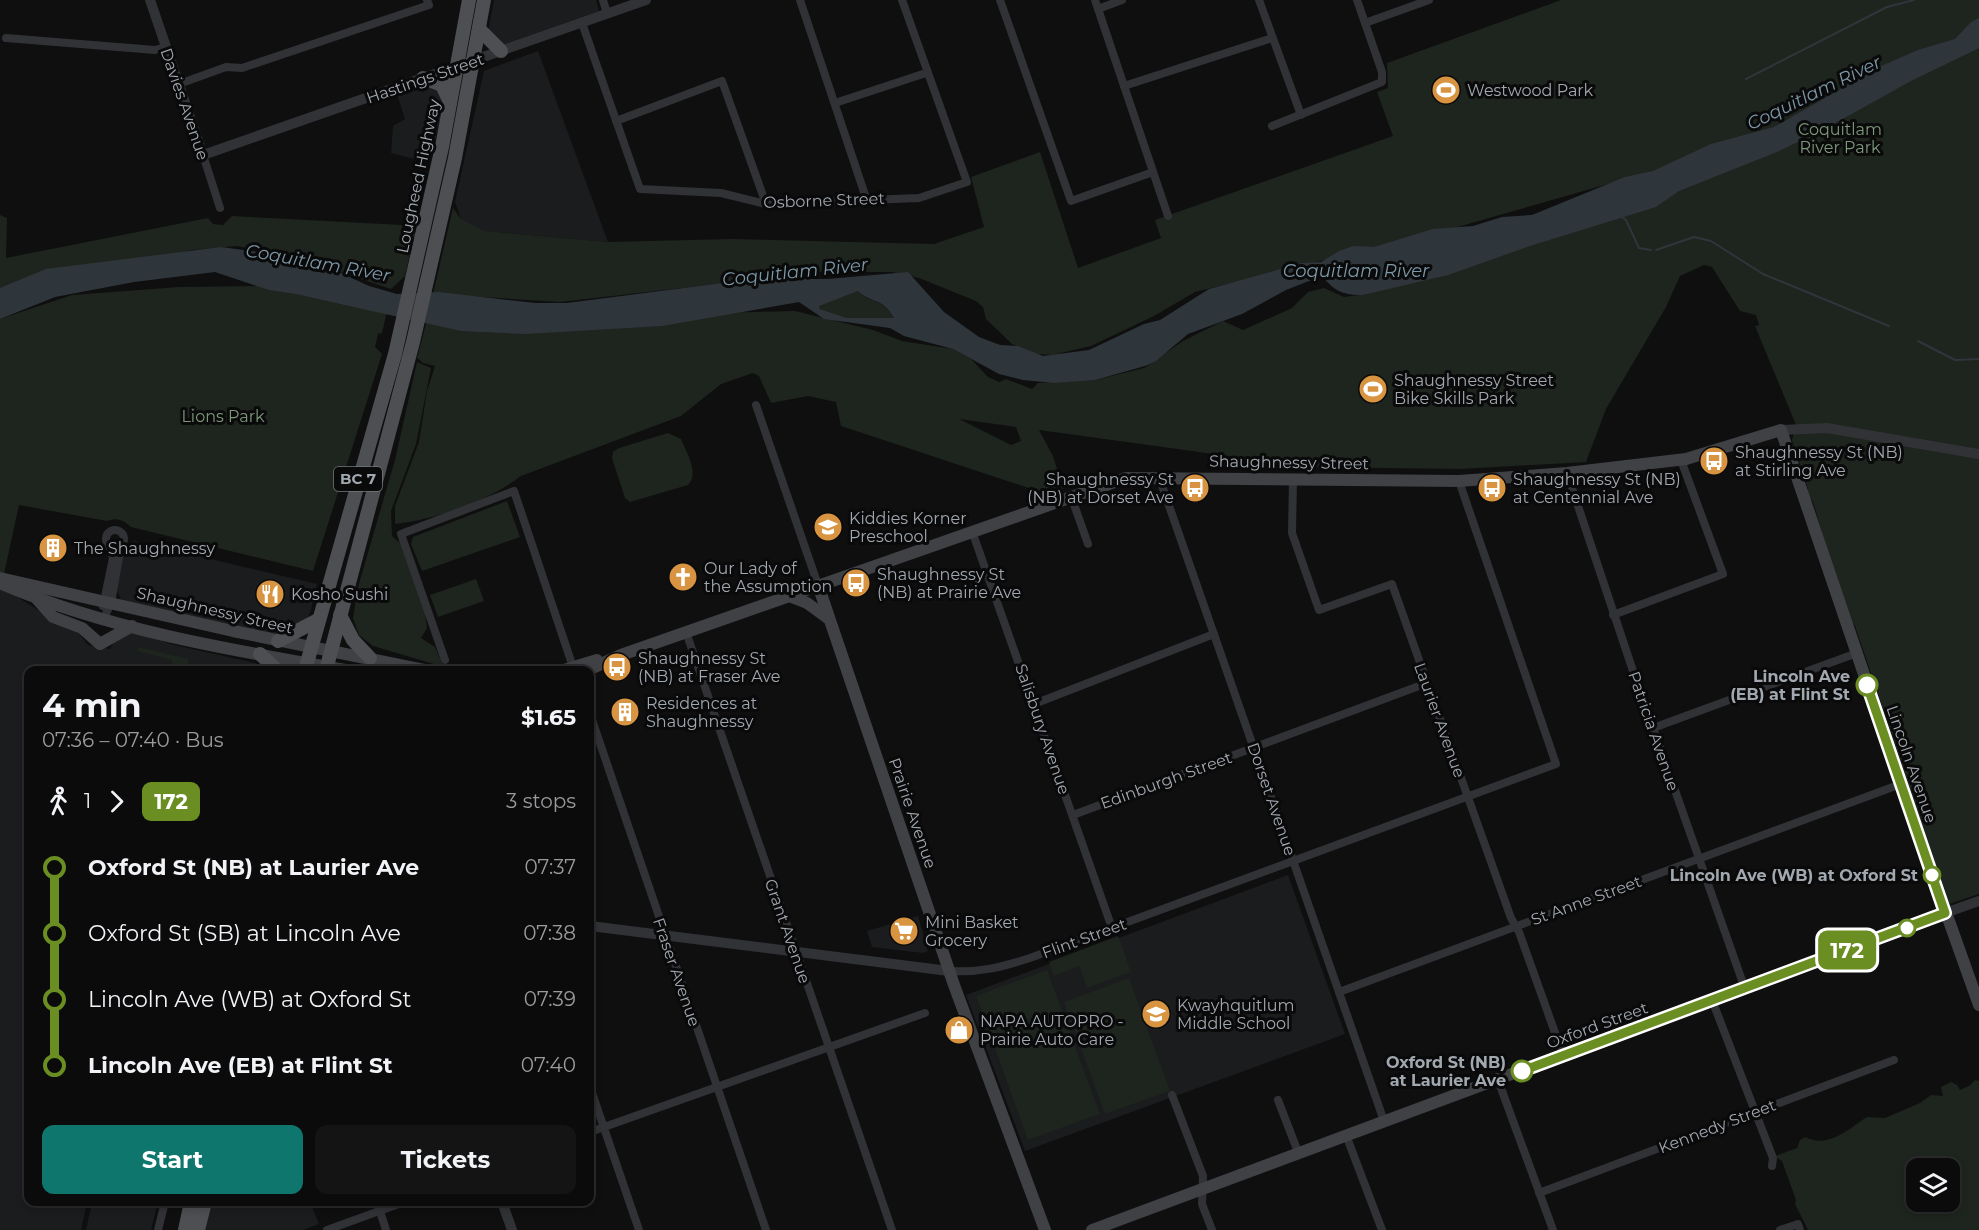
<!DOCTYPE html>
<meta charset="utf-8">
<style>
:root{--surface:#0b0b0c;--page:#141415;--text:#f1f3f6;--muted:#9a9b9d;--line:#2b2b2d;--accent:#0f766e}
body{margin:0;font-family:Montserrat,sans-serif;background:var(--page);color:var(--text);height:100vh;display:flex;flex-direction:column;font-size:22px;white-space:nowrap}
*{box-sizing:border-box;margin:0}
p{font-size:20px;color:var(--muted)}
.icon{flex:none;width:33px;height:33px;fill:none;stroke:currentColor;stroke-width:2;stroke-linecap:round;stroke-linejoin:round}
.map{position:relative;flex:1;overflow:hidden}
.panel{position:absolute;left:24px;top:666px;width:570px;height:540px;display:flex;flex-direction:column;background:var(--surface);border-radius:12px;box-shadow:0 3px 9px #0003,0 0 0 2px var(--line)}
.panel>*{flex:none}
.badge{padding:0 12px;border-radius:9px;font-size:21px;line-height:39px}
.fabs{position:absolute;left:1906px;top:1158px;display:grid;gap:12px}
.fabs a{display:grid;place-items:center;width:54px;height:54px;border-radius:12px;background:var(--surface);box-shadow:0 3px 9px #0003,0 0 0 2px var(--line);font-size:30px}
.map>.badge{position:absolute;translate:-50% -50%;box-shadow:0 0 0 3px #fff}
.legs{display:flex;align-items:center;gap:9px;height:66px;padding:0 18px;font-size:20px}
.legs p{margin-inline-start:auto}
.headline{display:flex;align-items:center;justify-content:space-between;height:102px;padding:0 18px}
h1{font-size:33px;font-weight:700;line-height:45px}
.primary-button{display:flex;gap:12px;margin-top:auto;padding:12px 18px}
.primary-button a{flex:1;height:69px;border-radius:12px;background:var(--accent);color:#fff;font-size:24px;font-weight:700;line-height:69px;text-align:center}
.primary-button a+a{background:var(--page);color:var(--text)}
ul{padding:0 18px;list-style:none}
li{display:flex;align-items:center;gap:21px;height:66px;font-size:22px}
li i{display:grid;place-items:center;width:9px;height:100%;margin:0 8px;background:currentColor}
li i::after{content:'';width:15px;height:15px;margin:-8px;border:4px solid;border-radius:50%;background:var(--surface)}
li p{margin-inline-start:auto}
li:first-child i{background:linear-gradient(#0000 50%,currentColor 0)}
li:last-child i{background:linear-gradient(currentColor 50%,#0000 0)}
.map>svg:first-child{display:block}
</style>
<div class="map">
<svg width="1979" height="1230" viewBox="0 0 1979 1230">
<rect width="100%" height="100%" fill="#0f0f10"/>
<g fill="#1b1c1d">
<path d="M494 0H596L599 11 505 44 496 42 488 32Z"/>
<path d="M538 51 608 242 486 231 461 219 455 202 484 71Z"/>
<path d="M426 84 434 85 444 101 434 145 418 160 391 153 393 126 405 119 397 94Z"/>
<path d="M134 541 317 584 310 613 307 620 280 633H269L121 600 117 590 123 556 129 543Z"/>
<path d="M0 586 49 617 74 627 88 645 110 649 115 640 125 633 141 632 170 644 255 663 271 670H28V1202H87L81 1230H0Z"/>
<path d="M1288 875 1345 1034 1025 1151 966 995Z"/>
<path d="M918 916 928 951 923 953 872 947 867 931Z"/>
<path d="M92 1202H158L151 1230H86Z"/>
<path d="M209 1202H310L319 1224 303 1230H203Z"/>
</g>
<g fill="#1e241e" fill-rule="evenodd">
<path d="M1561 0H1979V894L1949 904 1935 862 1930 859 1929 845 1855 626 1846 613 1813 502 1806 493 1808 489 1792 440 1796 425 1755 326 1759 325 1756 315 1740 311 1712 267 1704 265 1680 276 1666 307 1606 409 1586 462 1461 469 1309 467 1039 430 1053 456 1063 489 1050 495 841 426 836 402 808 396 771 403 759 376 753 373 721 384 681 416 521 476C490 500 435 520 395 524V506L419 442 427 391 435 366 423 363 417 358 427 320 795 311 873 330 902 341 953 349 971 359 988 377 999 382 1006 379 1032 389 1038 383 1095 380 1144 368 1183 341 1223 321 1243 330 1292 308 1308 292 1324 288 1344 297 1367 294 1442 270 1699 158 1454 228 1195 292 1154 316 1091 346 1052 355 1034 354 1012 344 986 319 983 307 976 301 919 278 892 272H822L560 302 433 294 453 208 461 219 486 231 608 242 732 239 934 244 984 227 971 177 1040 152 1078 268 1161 238 1155 220 1393 136 1377 92 1388 88 1387 63ZM959 419 1016 427 1021 441 1011 445Z"/>
<path d="M0 215 7 218 6 258 208 218 213 224 223 225 232 216 402 225 416 229 414 239 407 242 405 248 410 254 405 276 391 289 294 257 237 246 193 250 0 288Z"/>
<path d="M262 286 388 307 382 333 378 334 375 347 382 354 313 571 131 527C123 520 117 517 107 521L19 505 4 574H0V319L72 295 179 287Z"/>
<path d="M858 291C871 305 879 295 894 318H847L820 309 819 305Z"/>
<path d="M417 362 431 368 416 444 391 511 392 536 401 544 425 613 427 628 421 638 435 647 444 667 373 646 359 635 353 618 358 587 395 460Z"/>
<path d="M668 433 681 439C686 452 700 473 688 485L630 502 625 498 612 458 613 452 619 448Z"/>
<path d="M507 501 520 537 422 571 411 544 413 537Z"/>
<path d="M476 579 484 601 438 617 430 595Z"/>
<path d="M138 647 189 659 187 670H170L172 660 137 651Z"/>
<path d="M1118 936 1131 972 1087 988 1079 966 1054 976 1049 962Z"/>
<path d="M1047 970 1100 1114 1028 1140 976 996Z"/>
<path d="M1129 978 1170 1091 1105 1114 1064 1002Z"/>
<path d="M1975 1080 1979 1081V1230H1808L1795 1204 1796 1200 1782 1161 1775 1157 1778 1155 1797 1148 1800 1140 1805 1137C1829 1149 1848 1129 1867 1117L1885 1118 1920 1103 1931 1095 1943 1096 1941 1087 1951 1082 1957 1085 1960 1090 1969 1086ZM1917 1168H1950V1202H1917Z"/>
</g>
<path fill="#2f363b" fill-rule="evenodd" d="M1979 18V48L1973 51 1911 81 1821 131 1777 152 1679 191 1656 207 1530 246 1448 275 1363 295C1345 296 1334 291 1323 277H1319L1286 290 1242 314 1188 334 1156 361 1145 366 1095 380 1054 383 1023 380 999 374 953 349 904 336 890 328 824 319 799 302 662 326 525 334 461 331 296 294 269 290 215 272 134 282 55 297 0 319V288L46 269 221 247 310 259 369 286 397 294 439 292 535 303H567L754 279H828L908 272 944 312 979 337 1000 345 1018 346 1043 356 1089 350 1144 324 1160 320 1209 289 1302 263 1321 262 1339 251 1353 246 1374 247 1433 229 1473 226 1502 217 1532 215 1625 177 1653 171 1711 144 1774 127 1879 67 1918 50 1955 39 1971 22ZM858 291C871 304 881 296 894 318H847L820 309 819 306Z"/>
<g fill="none" stroke-linecap="round" stroke-linejoin="round">
<g stroke="#2f363b" stroke-width="2">
<path d="M1746 79 1887 7 1914 0"/>
<path d="M1622 217 1626 220 1639 248 1651 250"/>
<path d="M1656 250 1694 237 1711 241 1763 274 1889 326"/>
<path d="M1918 341 1955 360 1979 359"/>
</g>
<g stroke="#313235" stroke-width="8">
<path d="M603 0 607 13"/>
<path d="M800 0 866 198"/>
<path d="M1000 0 1071 201 1153 172"/>
<path d="M1095 0 1168 216"/>
<path d="M1259 0 1301 115"/>
<path d="M1098 9 1122 0"/>
<path d="M582 23 640 189 721 193 766 204 919 198 967 182 902 0"/>
<path d="M1365 23 1429 0"/>
<path d="M6 38 155 50 166 47"/>
<path d="M179 84 226 67 242 68 429 5 427 0"/>
<path d="M1124 86 1272 38"/>
<path d="M835 103 926 73"/>
<path d="M616 121 722 81 766 204"/>
<path d="M1272 126 1382 82V72L1357 0"/>
<path d="M203 155 220 208"/>
<path d="M756 405 818 585"/>
<path d="M1567 473 1633 671 1745 989"/>
<path d="M1159 477 1384 1121"/>
<path d="M1293 479 1292 533 1319 610 1392 584 1511 918 1519 932 1563 1055"/>
<path d="M1071 496 1088 544"/>
<circle cx="115" cy="539" r="9"/>
<path d="M972 531 1112 928"/>
<path d="M103 606 113 558 109 546"/>
<path d="M1613 615 1723 574 1681 460"/>
<path d="M104 618 111 603 121 546"/>
<path d="M686 632 892 1230"/>
<path d="M445 660 401 534 514 491 574 670"/>
<path d="M1034 704 1214 634"/>
<path d="M590 714 766 1230"/>
<path d="M1653 728 1857 653"/>
<path d="M1073 815 1427 683"/>
<path d="M949 971C979 973 1002 967 1030 958L1556 764 1459 481"/>
<path d="M1339 992 1901 784"/>
<path d="M1712 1000 1773 1158 1772 1166"/>
<path d="M1498 1080 1553 1230"/>
<path d="M590 1087 639 1230"/>
<path d="M1172 1095 1203 1176 1202 1204 1212 1230"/>
<path d="M1278 1100 1298 1152"/>
<path d="M590 1132 925 1013"/>
<path d="M1346 1135 1382 1230"/>
<path d="M1539 1193 1894 1060"/>
<path d="M377 1202 386 1230"/>
<path d="M158 1230 165 1202"/>
<path d="M327 1230 404 1202"/>
<path d="M1780 1230 1798 1224 1800 1230"/>
</g>
<g stroke="#313235" stroke-width="10">
<path d="M150 0 203 155 646 0"/>
<path d="M1781 430 1827 428 1979 454"/>
<path d="M1945 913 1979 901"/>
<path d="M590 926 949 971"/>
<path d="M502 1202 512 1230"/>
</g>
<g stroke="#3f4144" stroke-width="12">
<path d="M0 578 233 631 424 670"/>
<path d="M2 584C110 630 231 650 346 670"/>
<path d="M818 585 954 985 1045 1230"/>
<path d="M789 596 807 603 829 619"/>
<path d="M37 599 53 617 82 628 100 644 132 626"/>
<path d="M564 670 597 660"/>
<path d="M588 670 621 655 1126 478 1459 481 1567 473 1686 459 1781 430 1923 848 1979 1005"/>
<path d="M1092 1230 1945 913"/>
</g>
<g stroke="#4d4f53" stroke-width="14">
<path d="M479 29 501 51"/>
<path d="M423 78 442 85 450 102"/>
<path d="M340 615 353 640 370 658"/>
<path d="M278 641 318 620"/>
<path d="M260 654 277 670"/>
<path d="M305 670 395 354 442 147 469 0"/>
<path d="M326 670 413 342 455 158 484 0"/>
<path d="M185 1230 191 1202"/>
<path d="M198 1230 205 1202"/>
</g>
</g>
<g fill="none" stroke-linecap="round" stroke-linejoin="round">
<g stroke="#fff" stroke-width="14">
<path id="line-1" d="M1522 1071 1945 913 1867 685"/>
</g>
<use href="#line-1" stroke="#6b8e23" stroke-width="9"/>
</g>
<defs>
<g id="stadium-disc" transform="scale(1.5)"><circle r="9.5" fill="#d89440" stroke="#0a0a0b"/><path d="M0-5a6.5 5 0 1 0 0 10a6.5 5 0 1 0 0-10ZM-3.5-1.8h7v3.6h-7Z" fill="#fff"/></g>
<g id="bus-disc" transform="scale(1.5)"><circle r="9.5" fill="#d89440" stroke="#0a0a0b"/><path d="M-5-6H5V4H4V6H2V4H-2V6H-4V4H-5ZM-3.5-4V0h7V-4ZM-3.5 1.2v1.5H-2V1.2ZM2 1.2v1.5H3.5V1.2Z" fill="#fff"/></g>
<g id="school-disc" transform="scale(1.5)"><circle r="9.5" fill="#d89440" stroke="#0a0a0b"/><path d="M0-5L7-2L0 1L-7-2ZM-4 1L0 2.5L4 1V4Q0 6-4 4Z" fill="#fff"/></g>
<g id="building-disc" transform="scale(1.5)"><circle r="9.5" fill="#d89440" stroke="#0a0a0b"/><path d="M-4-6H4V6H1V3H-1V6H-4ZM-2.5-4.3h1.7v1.8h-1.7ZM.8-4.3h1.7v1.8H.8ZM-2.5-1h1.7V.8h-1.7ZM.8-1h1.7V.8H.8Z" fill="#fff"/></g>
<g id="church-disc" transform="scale(1.5)"><circle r="9.5" fill="#d89440" stroke="#0a0a0b"/><path d="M-1.2-6h2.4v3.5h3.3v2.4h-3.3V6h-2.4V-.1h-3.3v-2.4h3.3Z" fill="#fff"/></g>
<g id="restaurant-disc" transform="scale(1.5)"><circle r="9.5" fill="#d89440" stroke="#0a0a0b"/><path d="M-5-6h1v4h1v-4h1v4h1v-4h1v5L-1.5 .5V6h-2V.5L-5-1ZM5-6V6H3V1.5H1.5Q1.5-4 5-6Z" fill="#fff"/></g>
<g id="supermarket-disc" transform="scale(1.5)"><circle r="9.5" fill="#d89440" stroke="#0a0a0b"/><path d="M-6-5.5h2.5l.6 2H6L4.5 2H-2.5L-4.4-4H-6ZM-1.5 3.2a1.3 1.3 0 1 0 .1 0ZM3 3.2a1.3 1.3 0 1 0 .1 0Z" fill="#fff"/></g>
<g id="shop-disc" transform="scale(1.5)"><circle r="9.5" fill="#d89440" stroke="#0a0a0b"/><path d="M-5-2.5h2.3a2.7 3.5 0 0 1 5.4 0H5L5.5 6h-11ZM-1.5-2.5h3a1.5 2.3 0 0 0-3 0Z" fill="#fff"/></g>
</defs>
<g fill-rule="evenodd">
<use href="#stadium-disc" x="1446" y="90"/>
<use href="#stadium-disc" x="1373" y="389"/>
<use href="#bus-disc" x="1714" y="461"/>
<use href="#bus-disc" x="1195" y="488"/>
<use href="#bus-disc" x="1492" y="488"/>
<use href="#school-disc" x="828" y="527"/>
<use href="#building-disc" x="53" y="548"/>
<use href="#church-disc" x="683" y="577"/>
<use href="#bus-disc" x="856" y="583"/>
<use href="#restaurant-disc" x="270" y="594"/>
<use href="#bus-disc" x="617" y="667"/>
<use href="#building-disc" x="625" y="712"/>
<use href="#supermarket-disc" x="904" y="931"/>
<use href="#school-disc" x="1156" y="1014"/>
<use href="#shop-disc" x="959" y="1030"/>
</g>
<g fill="#fff" stroke="#6b8e23" stroke-width="3">
<circle cx="1867" cy="685" r="10"/>
<circle cx="1932" cy="875" r="8"/>
<circle cx="1907" cy="928" r="8"/>
<circle cx="1522" cy="1071" r="10"/>
</g>
<g text-anchor="middle" stroke-width="6" stroke-linejoin="round" paint-order="stroke">
<rect fill="#0a0a0b" stroke="#74797e" stroke-width="1.5" x="334" y="467" width="48" height="24" rx="4.5"/>
<g font-size="15" font-weight="bold" fill="#a2a8af">
<text x="358" y="484">BC 7</text>
</g>
<g font-size="16" fill="#a2a8af" stroke="#0a0a0b">
<text transform="translate(425 78) rotate(-19)" y="6">Hastings Street</text>
<text transform="translate(185 104) rotate(71)" y="6">Davies Avenue</text>
<text transform="translate(418 176) rotate(-78)" y="6">Lougheed Highway</text>
<text transform="translate(824 200) rotate(-2)" y="6">Osborne Street</text>
<text transform="translate(1289 462) rotate(1)" y="6">Shaughnessy Street</text>
<text transform="translate(215 610) rotate(13)" y="6">Shaughnessy Street</text>
<text transform="translate(1440 720) rotate(70)" y="6">Laurier Avenue</text>
<text transform="translate(1043 729) rotate(71)" y="6">Salisbury Avenue</text>
<text transform="translate(1654 731) rotate(71)" y="6">Patricia Avenue</text>
<text transform="translate(1912 764) rotate(71)" y="6">Lincoln Avenue</text>
<text transform="translate(1166 780) rotate(-20)" y="6">Edinburgh Street</text>
<text transform="translate(1272 799) rotate(71)" y="6">Dorset Avenue</text>
<text transform="translate(913 813) rotate(71)" y="6">Prairie Avenue</text>
<text transform="translate(1586 900) rotate(-20)" y="6">St Anne Street</text>
<text transform="translate(788 931) rotate(71)" y="6">Grant Avenue</text>
<text transform="translate(1084 938) rotate(-20)" y="6">Flint Street</text>
<text transform="translate(677 972) rotate(71)" y="6">Fraser Avenue</text>
<text transform="translate(1597 1025) rotate(-20)" y="6">Oxford Street</text>
<text transform="translate(1717 1126) rotate(-21)" y="6">Kennedy Street</text>
</g>
<g font-size="16" fill="#a2a8af" stroke="#0a0a0b" text-anchor="start">
<text x="1467" y="96">Westwood Park</text>
<text x="1394" y="386">Shaughnessy Street<tspan x="1394" dy="18">Bike Skills Park</tspan></text>
<text x="1735" y="458">Shaughnessy St (NB)<tspan x="1735" dy="18">at Stirling Ave</tspan></text>
<text x="1174" y="485" text-anchor="end">Shaughnessy St<tspan x="1174" dy="18">(NB) at Dorset Ave</tspan></text>
<text x="1513" y="485">Shaughnessy St (NB)<tspan x="1513" dy="18">at Centennial Ave</tspan></text>
<text x="849" y="524">Kiddies Korner<tspan x="849" dy="18">Preschool</tspan></text>
<text x="74" y="554">The Shaughnessy</text>
<text x="704" y="574">Our Lady of<tspan x="704" dy="18">the Assumption</tspan></text>
<text x="877" y="580">Shaughnessy St<tspan x="877" dy="18">(NB) at Prairie Ave</tspan></text>
<text x="291" y="600">Kosho Sushi</text>
<text x="638" y="664">Shaughnessy St<tspan x="638" dy="18">(NB) at Fraser Ave</tspan></text>
<text x="646" y="709">Residences at<tspan x="646" dy="18">Shaughnessy</tspan></text>
<text x="925" y="928">Mini Basket<tspan x="925" dy="18">Grocery</tspan></text>
<text x="1177" y="1011">Kwayhquitlum<tspan x="1177" dy="18">Middle School</tspan></text>
<text x="980" y="1027">NAPA AUTOPRO -<tspan x="980" dy="18">Prairie Auto Care</tspan></text>
</g>
<g font-size="16" fill="#7d987b" stroke="#0a0a0b">
<text x="1840" y="135">Coquitlam<tspan x="1840" dy="18">River Park</tspan></text>
<text x="223" y="422">Lions Park</text>
</g>
<g font-size="16" font-weight="bold" fill="#a2a8af" stroke="#0a0a0b" text-anchor="end">
<text x="1850" y="682">Lincoln Ave<tspan x="1850" dy="18">(EB) at Flint St</tspan></text>
<text x="1918" y="881">Lincoln Ave (WB) at Oxford St</text>
<text x="1506" y="1068">Oxford St (NB)<tspan x="1506" dy="18">at Laurier Ave</tspan></text>
</g>
<g font-size="18" font-style="italic" fill="#7d98a7" stroke="#0a0a0b">
<text transform="translate(1814 93) rotate(-26)" y="6">Coquitlam River</text>
<text transform="translate(318 263) rotate(10)" y="6">Coquitlam River</text>
<text x="1356" y="277">Coquitlam River</text>
<text transform="translate(795 272) rotate(-6)" y="6">Coquitlam River</text>
</g>
</g>
</svg>
<div class="fabs">
<a><svg class="icon" aria-label="layers" viewBox="0 0 24 24"><path d="M12 4l9 5-9 5-9-5zM3 14l9 5 9-5"/></svg></a>
</div>
<b class="badge" style="left:1847px;top:950px;background:#6b8e23;color:#fff">172</b>
<section class="panel">
<div class="headline"><div><h1>4 min</h1><p>07:36 – 07:40 · Bus</p></div><b>$1.65</b></div>
<div class="legs"><svg class="icon" aria-label="walk" viewBox="0 0 24 24"><circle cx="13" cy="4" r="2"/><path d="M13 8l-2 6 4 7M11 14l-3 7M7 12l3-4h3l4 4"/></svg>1<svg class="icon" aria-label="forward" viewBox="0 0 24 24"><path d="M9 5l7 7-7 7"/></svg><b class="badge" style="background:#6b8e23;color:#fff">172</b><p>3 stops</p></div>
<ul>
<li><i style="color:#6b8e23"></i><b>Oxford St (NB) at Laurier Ave</b><p>07:37</p></li>
<li><i style="color:#6b8e23"></i><span>Oxford St (SB) at Lincoln Ave</span><p>07:38</p></li>
<li><i style="color:#6b8e23"></i><span>Lincoln Ave (WB) at Oxford St</span><p>07:39</p></li>
<li><i style="color:#6b8e23"></i><b>Lincoln Ave (EB) at Flint St</b><p>07:40</p></li>
</ul>
<div class="primary-button"><a>Start</a><a>Tickets</a></div>
</section>
</div>
